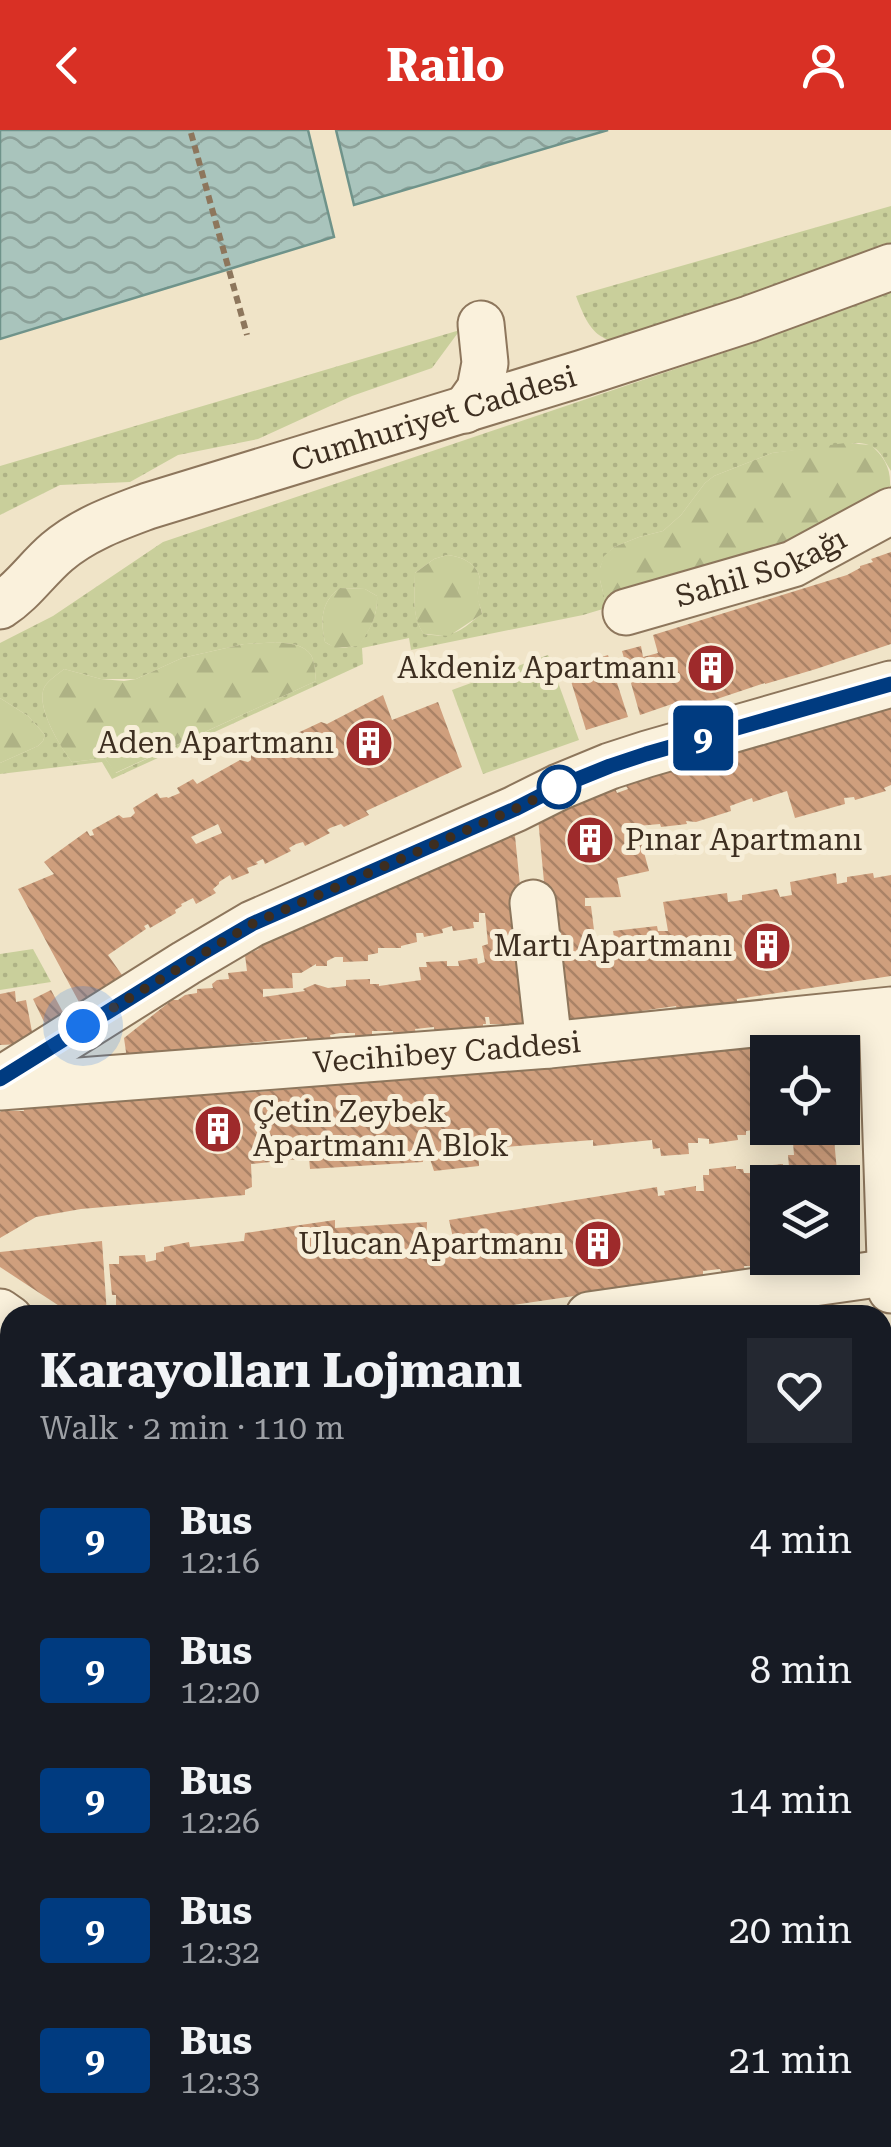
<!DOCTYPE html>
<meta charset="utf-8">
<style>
:root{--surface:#171b24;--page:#242831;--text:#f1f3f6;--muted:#9ea1a6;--accent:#d93025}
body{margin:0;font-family:"Roboto Serif",serif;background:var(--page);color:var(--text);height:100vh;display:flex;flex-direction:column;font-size:38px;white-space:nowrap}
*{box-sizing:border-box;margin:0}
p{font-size:32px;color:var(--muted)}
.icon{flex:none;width:55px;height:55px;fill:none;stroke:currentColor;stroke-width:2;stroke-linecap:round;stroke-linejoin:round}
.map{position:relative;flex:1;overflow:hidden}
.sheet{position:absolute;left:0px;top:1175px;width:892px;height:842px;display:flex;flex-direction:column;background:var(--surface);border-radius:30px 30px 0 0;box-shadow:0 5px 25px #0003}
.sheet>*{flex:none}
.badge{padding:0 20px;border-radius:8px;font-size:35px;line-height:65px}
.tools{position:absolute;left:750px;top:905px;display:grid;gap:20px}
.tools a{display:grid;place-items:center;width:110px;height:110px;border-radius:0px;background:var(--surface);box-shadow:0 5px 25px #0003;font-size:50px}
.you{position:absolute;width:50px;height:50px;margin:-25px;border:8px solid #fff;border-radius:50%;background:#1a73e8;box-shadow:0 0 0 15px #1a73e833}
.map>.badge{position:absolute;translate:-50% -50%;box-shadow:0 0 0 5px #fff}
.round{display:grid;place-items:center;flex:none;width:105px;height:105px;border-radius:0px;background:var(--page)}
.summary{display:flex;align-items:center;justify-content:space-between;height:170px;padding:0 40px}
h1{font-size:48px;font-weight:700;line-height:75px}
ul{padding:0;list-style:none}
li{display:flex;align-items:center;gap:30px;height:130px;padding:0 40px}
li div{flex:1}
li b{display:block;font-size:38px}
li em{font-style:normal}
li .badge{min-width:110px;font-weight:700;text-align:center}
header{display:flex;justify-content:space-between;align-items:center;height:130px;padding:0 40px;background:var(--accent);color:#fff;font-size:45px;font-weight:700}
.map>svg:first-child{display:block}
</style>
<header><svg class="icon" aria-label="back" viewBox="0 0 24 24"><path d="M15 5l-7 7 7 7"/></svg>Railo<svg class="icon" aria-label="person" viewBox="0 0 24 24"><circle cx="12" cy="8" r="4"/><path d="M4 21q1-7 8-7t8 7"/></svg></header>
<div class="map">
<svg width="891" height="2017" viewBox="0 0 891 2017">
<defs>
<pattern id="grass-dots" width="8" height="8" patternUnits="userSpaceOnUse" patternTransform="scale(2.5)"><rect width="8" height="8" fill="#c9cf9b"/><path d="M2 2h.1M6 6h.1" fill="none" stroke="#aeb285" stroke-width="1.8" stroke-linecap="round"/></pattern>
<pattern id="forest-firs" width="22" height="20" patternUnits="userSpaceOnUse" patternTransform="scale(2.5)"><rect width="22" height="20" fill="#c9cf9b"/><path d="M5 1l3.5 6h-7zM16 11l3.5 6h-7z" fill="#aeb285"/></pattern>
<pattern id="water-waves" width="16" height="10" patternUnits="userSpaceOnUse" patternTransform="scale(2.5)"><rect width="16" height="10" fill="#a9c4bc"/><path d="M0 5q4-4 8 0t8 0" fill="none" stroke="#8ba098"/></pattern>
<pattern id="building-back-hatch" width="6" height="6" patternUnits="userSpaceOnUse" patternTransform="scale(2.5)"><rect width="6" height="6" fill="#cf9f7d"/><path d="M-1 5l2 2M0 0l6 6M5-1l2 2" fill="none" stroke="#a98266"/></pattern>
</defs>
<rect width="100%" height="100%" fill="#f0e4c8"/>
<g fill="url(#grass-dots)" fill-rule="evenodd">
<path d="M891 76V118L647 218C602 210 593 212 576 166Z"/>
<path d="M891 149V341C881 325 879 315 859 313L772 323 714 346 705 353 681 385 663 401 639 407 614 417 605 426 600 438V450L606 474 785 421 826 403 890 357 891 354V364L828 405 785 424 583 485 411 520 409 508 362 518 363 534 112 649 102 632 0 644V633L38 616 43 611 45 605 28 586 0 568V513L53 486 163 412 776 205ZM447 425C460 426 478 433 480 449 480 455 477 460 477 466 478 472 481 478 482 483 462 501 451 509 424 504 411 487 415 465 415 443L434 429ZM340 458 365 459 377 466C378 486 370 499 359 515 345 518 337 520 325 512 320 491 321 471 340 458ZM244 514C262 514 300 507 311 525 315 532 315 542 316 551L116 643 105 628 72 632C60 616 34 575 45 556 49 550 58 544 64 539L101 549H136L182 528Z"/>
<path d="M460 200 432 238 352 266 258 309 178 325 130 352 60 355 0 385V336Z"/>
<path d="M548 525 579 610 483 644 452 560Z"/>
<path d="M33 819 51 852 0 860V824Z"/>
</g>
<g fill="url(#forest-firs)">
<path d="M845 313 871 315C884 327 891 338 890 356L826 403 606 475 600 450V438L604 426 614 417 639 407 663 401 681 385 705 353 714 346 772 323Z"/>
<path d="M447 425C460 426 478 433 480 449 480 455 477 461 478 466 478 472 481 478 482 484L449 506 424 504C411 487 415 465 415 443L434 429Z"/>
<path d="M340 458 365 459 377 466C378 486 370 499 359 516L335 518 325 512C320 491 321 471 340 458Z"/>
<path d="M244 514C262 514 300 507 311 525 315 532 315 542 316 551L115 643 105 628 72 632C60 617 34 574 45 556 49 550 58 544 64 539L101 549 124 551 136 549 182 528Z"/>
<path d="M0 568 28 586 45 605 43 611 38 616 0 633Z"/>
</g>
<g fill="url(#water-waves)" stroke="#6f938a" stroke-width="2.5">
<path d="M0 0H308L334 107 0 209Z"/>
<path d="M336 0H608L354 75Z"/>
</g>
<g fill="url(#building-back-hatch)" fill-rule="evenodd">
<path d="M891 422V514L816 539 765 554V553L675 583 672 574 640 585 622 521 641 516 643 527 658 523 653 505 847 445 860 438V436L873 432 871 429Z"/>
<path d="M608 525 628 587 586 600 567 538Z"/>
<path d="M383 565 392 590 438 572 462 637 366 681 369 685 344 697 341 694 330 698 327 700 330 703 305 716 303 712 296 714 289 718 291 721 265 734 263 729 256 732 258 734 247 738 249 743 232 750 230 745 219 752V754L213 759 216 763 196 774 193 768 181 774 182 776 175 780 176 783 150 798 148 794 144 796 146 799 108 825 122 845 79 872 18 759 54 744 44 732 87 701 90 706 94 705 92 700 119 685 123 688 131 687 135 683 133 678 157 663 160 668 167 667 168 668 180 663 177 658 193 649 197 654 240 630 248 632 251 630V625L282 610 287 614 289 607 321 592 327 594ZM218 694 222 703 196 714 191 707Z"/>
<path d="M891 570V655L884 658 886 661 855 670 854 667 844 668 845 674 795 688 787 661 753 672 752 668 730 676 731 681 696 692 686 691 687 694 661 697 660 694 637 696 649 741 617 748 621 767 585 768V776H591L595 808H605L614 807 613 801 657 796 658 801H668L663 772 727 763 728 772 742 770V765L777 759 780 767 792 765 790 752 836 743 837 754 847 752V747L873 743 874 748 891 745V846L737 869V872L677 879 676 876 613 885 614 887 557 890 538 688 615 658 617 663 628 659 626 656 682 637 683 641 695 637 694 634 710 628 712 632 741 621 740 617 834 594 833 589Z"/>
<path d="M515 706 534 894H490L489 887H485L486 894H483V899L435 905 434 897 415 899 416 905H394L393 901H372V907L355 908V903H340L330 905 331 910 307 912V907L173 921 127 929 124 908 172 870H178L185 865 197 863V859L213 858 212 854 217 850 229 849 228 843 247 841 245 825 259 819 258 818 296 798 482 712ZM479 783H485L488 814 482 816 485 832 478 834 477 828 458 831 459 836H447V831L426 832 427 837H419L421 850 379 856V854H370V849L346 850V856L328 858 315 854 303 859 305 861 263 867V859L293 858 292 843H301L316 834V836H327V831L335 827H343V832L368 831V825L378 823V818H401V816L417 812 416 803H423L424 807 443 803 442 799 452 796 453 801 474 798 473 792H479Z"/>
<path d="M51 860 66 888 47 898 33 869Z"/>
<path d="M15 861 16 872 26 870 33 907 21 908 22 914 0 915V864Z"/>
<path d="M826 907 827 922H768V998H774V1001L761 1003V999L746 1001V1005H737L738 1010 709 1014V1009L698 1008V1013H688L689 1024 661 1026 660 1018 653 1019 652 1010 593 1016V1010L478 1019 479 1036 434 1041 421 1002 423 1032 310 1039 309 1028 251 1034 252 1057 245 1060V1065L81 1079 36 1087 0 1108V982L8 977 10 981H24L23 976 66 972V976L80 972 245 959V963L305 958 314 956 313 952H362Z"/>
<path d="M796 998H833L838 1052H768V1128H802L789 1132 790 1136 761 1139V1136H744L745 1141 722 1143 720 1139 703 1141V1147L472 1181 471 1176 439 1180 433 1181V1185H113V1181H116V1165H112L109 1134H119V1126L145 1125 146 1132 156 1130V1123L164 1121V1117L189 1112 190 1117 244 1111 245 1103 335 1090V1098L427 1092 426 1117 454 1112 449 1090 657 1057 658 1066 665 1065 664 1061 696 1056V1061H704L703 1045H709V1039L736 1036V1039H743L744 1043H750V1037L783 1034V1039L789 1037 788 1025H794L793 1012H799Z"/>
<path d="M102 1111 107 1185H73L0 1137V1122Z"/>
<path d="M0 1197 10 1204V1419L7 1427 2 1428 0 1426V1318L3 1314 0 1313Z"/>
<path d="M882 1600 891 1601 885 1681H882Z"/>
<path d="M0 1619 10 1628V1662L6 1659 0 1667Z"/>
<path d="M891 1756V1887L882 1893V1773Z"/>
<path d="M0 1760 10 1765V1869L0 1864Z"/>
<path d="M891 1897V1943L882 1948V1903Z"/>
<path d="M0 1916 10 1920V1952L4 1950 0 1957Z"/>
<path d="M10 1960V2005L0 1998V1975Z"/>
<path d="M14 2008H201L195 2017H27Z"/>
<path d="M498 2008H602L591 2017H504Z"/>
<path d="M665 2008H736L745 2017H654Z"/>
</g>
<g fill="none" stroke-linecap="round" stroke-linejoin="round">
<g stroke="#8d765c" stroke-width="49">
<g id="minor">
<path d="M465 280 480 259 485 233 481 194"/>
<path id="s1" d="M0 476C23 461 37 439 57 422 84 399 116 388 148 376L583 243 749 189 891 137"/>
<path id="s2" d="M626 482 793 434 891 381"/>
<path d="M533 773 549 915"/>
<path d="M882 882 891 1160"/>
<path d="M0 950 186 833 252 794 515 679 559 657 610 636 647 624 891 554"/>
<path id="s3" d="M0 957 549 915 891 880"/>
<path d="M0 1182 10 1189"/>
<path d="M589 1185 891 1142"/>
<path d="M0 1508 10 1491"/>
<path d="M882 1578 891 1579"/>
<path d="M0 1607 10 1614"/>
<path d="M0 1893 10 1898"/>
<path d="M240 2008 259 2017"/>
<path d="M303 2017 309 2008"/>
<path d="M377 2017 426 2008"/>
</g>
</g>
<g stroke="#5b4430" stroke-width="59">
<g id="major">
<path d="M882 1731 891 1713"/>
<path d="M795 2017 797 2008"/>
<path d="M857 2017 872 2008"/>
</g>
</g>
<path stroke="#8d765c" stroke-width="6" stroke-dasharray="8 5" stroke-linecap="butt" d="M191 3 247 205"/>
<use href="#minor" stroke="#faf1dc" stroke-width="45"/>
<use href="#major" stroke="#f3d9a0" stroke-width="55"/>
</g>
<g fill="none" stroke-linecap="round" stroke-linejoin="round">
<g stroke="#fff" stroke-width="22">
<path id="line" d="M0 949 204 822 252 794 515 679 558 657 610 636 646 624 891 554"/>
</g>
<use href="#line" stroke="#003b80" stroke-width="15"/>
<path stroke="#3d2e20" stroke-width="10" stroke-dasharray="0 18" d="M83 896 252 794 515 679 559 657"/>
</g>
<defs>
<g id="building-disc" transform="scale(2.5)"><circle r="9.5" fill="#9e2a2b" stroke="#f7eed8"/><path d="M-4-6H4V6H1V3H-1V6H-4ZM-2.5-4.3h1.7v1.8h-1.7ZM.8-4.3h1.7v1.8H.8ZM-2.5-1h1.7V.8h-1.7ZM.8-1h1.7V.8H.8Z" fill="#fff"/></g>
</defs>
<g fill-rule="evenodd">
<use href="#building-disc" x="711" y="538"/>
<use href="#building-disc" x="369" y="613"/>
<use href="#building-disc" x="590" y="710"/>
<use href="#building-disc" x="767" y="816"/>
<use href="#building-disc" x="218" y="999"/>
<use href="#building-disc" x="598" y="1114"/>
</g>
<circle fill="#fff" stroke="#003b80" stroke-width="5" cx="559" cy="657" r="20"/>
<g text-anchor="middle" stroke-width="10" stroke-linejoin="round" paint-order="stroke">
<g font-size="30" fill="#3d2e20" stroke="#f7eed8">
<text dy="10" stroke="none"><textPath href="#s1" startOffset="480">Cumhuriyet Caddesi</textPath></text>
<text dy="10" stroke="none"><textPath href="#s2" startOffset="142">Sahil Sokağı</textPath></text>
<text dy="10" stroke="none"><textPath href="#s3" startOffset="448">Vecihibey Caddesi</textPath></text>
</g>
<g font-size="30" fill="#3d2e20" stroke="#f7eed8" text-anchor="end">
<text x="676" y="548">Akdeniz Apartmanı</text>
<text x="334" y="623">Aden Apartmanı</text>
<text x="625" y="720" text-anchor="start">Pınar Apartmanı</text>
<text x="732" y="826">Martı Apartmanı</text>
<text x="253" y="992" text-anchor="start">Çetin Zeybek<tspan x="253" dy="34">Apartmanı A Blok</tspan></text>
<text x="563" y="1124">Ulucan Apartmanı</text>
</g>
</g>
</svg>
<div class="tools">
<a><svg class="icon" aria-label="locate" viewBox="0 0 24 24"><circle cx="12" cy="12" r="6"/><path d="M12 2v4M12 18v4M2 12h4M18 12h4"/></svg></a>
<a><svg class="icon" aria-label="layers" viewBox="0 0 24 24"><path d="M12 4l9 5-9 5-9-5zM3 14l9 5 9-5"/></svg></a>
</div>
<div class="you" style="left:83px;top:896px"></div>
<b class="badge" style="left:703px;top:608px;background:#003b80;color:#fff">9</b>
<section class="sheet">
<div class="summary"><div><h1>Karayolları Lojmanı</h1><p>Walk · 2 min · 110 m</p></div><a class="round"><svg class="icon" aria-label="heart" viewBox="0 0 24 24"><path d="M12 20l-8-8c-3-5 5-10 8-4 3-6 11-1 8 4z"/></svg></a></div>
<ul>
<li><span class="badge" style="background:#003b80;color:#fff">9</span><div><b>Bus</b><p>12:16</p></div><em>4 min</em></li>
<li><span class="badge" style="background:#003b80;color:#fff">9</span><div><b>Bus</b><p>12:20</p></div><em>8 min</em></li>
<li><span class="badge" style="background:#003b80;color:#fff">9</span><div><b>Bus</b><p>12:26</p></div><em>14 min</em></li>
<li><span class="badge" style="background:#003b80;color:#fff">9</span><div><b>Bus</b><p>12:32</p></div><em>20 min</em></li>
<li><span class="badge" style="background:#003b80;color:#fff">9</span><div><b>Bus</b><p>12:33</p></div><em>21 min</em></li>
</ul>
</section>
</div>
